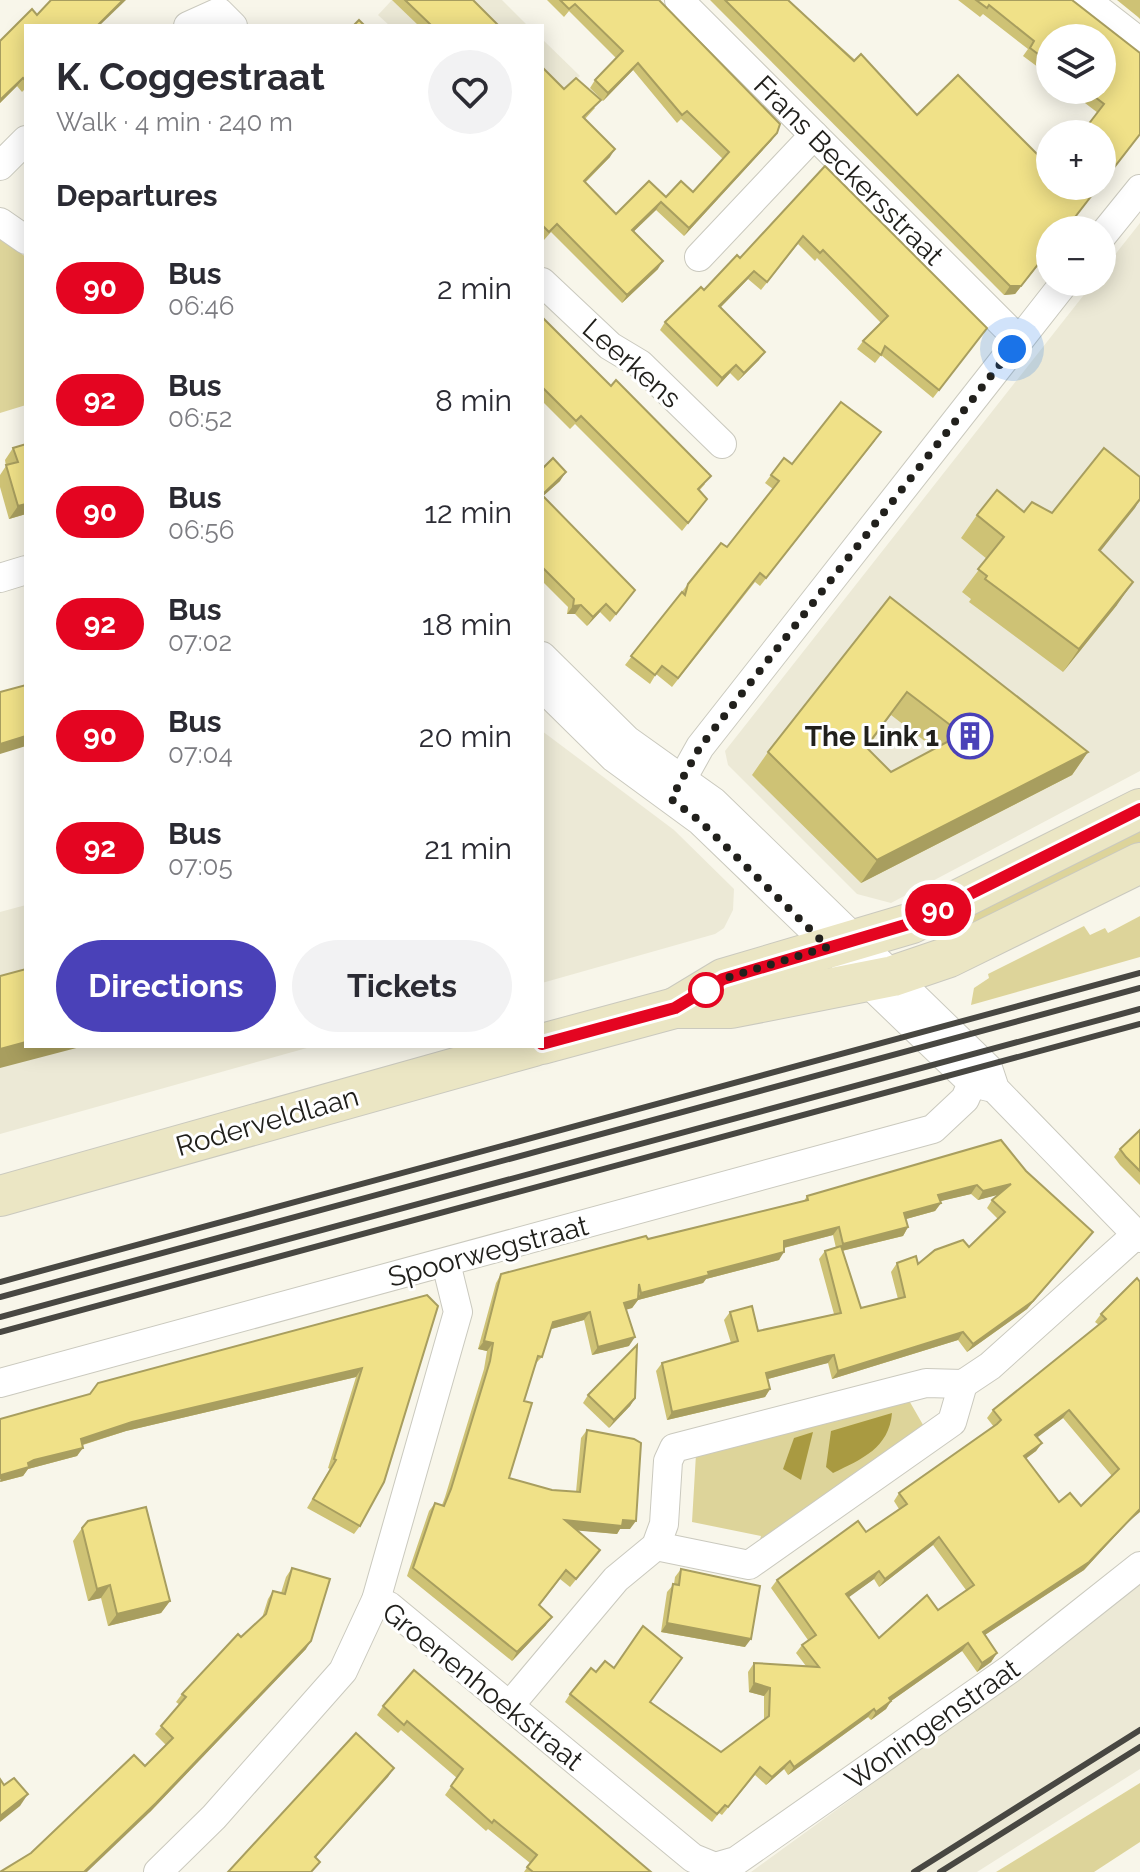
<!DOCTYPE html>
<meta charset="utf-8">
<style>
:root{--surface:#fff;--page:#f2f2f3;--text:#2b2b33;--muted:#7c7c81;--accent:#4a41b8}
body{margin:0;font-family:Raleway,sans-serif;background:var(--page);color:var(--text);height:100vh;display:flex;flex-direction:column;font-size:30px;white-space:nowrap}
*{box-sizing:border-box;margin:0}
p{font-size:26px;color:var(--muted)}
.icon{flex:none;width:44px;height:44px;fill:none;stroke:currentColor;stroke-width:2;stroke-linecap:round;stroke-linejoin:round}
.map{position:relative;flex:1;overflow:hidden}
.sheet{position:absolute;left:24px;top:24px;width:520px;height:1024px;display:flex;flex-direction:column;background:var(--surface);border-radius:0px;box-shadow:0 4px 20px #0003}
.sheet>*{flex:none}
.badge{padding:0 16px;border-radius:26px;font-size:28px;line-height:52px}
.buttons{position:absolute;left:1036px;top:24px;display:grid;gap:16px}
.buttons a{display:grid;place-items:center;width:80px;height:80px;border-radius:50%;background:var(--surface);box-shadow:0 4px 20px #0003;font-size:40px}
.you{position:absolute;width:40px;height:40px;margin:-20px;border:6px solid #fff;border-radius:50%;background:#1a73e8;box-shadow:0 0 0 12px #1a73e833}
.map>.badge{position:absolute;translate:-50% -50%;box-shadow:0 0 0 4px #fff}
h2{padding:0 32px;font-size:30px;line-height:72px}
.round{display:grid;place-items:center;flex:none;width:84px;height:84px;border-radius:42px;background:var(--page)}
.summary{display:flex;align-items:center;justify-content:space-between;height:136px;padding:0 32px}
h1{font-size:38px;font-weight:700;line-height:60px}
.button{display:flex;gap:16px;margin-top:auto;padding:16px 32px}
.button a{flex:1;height:92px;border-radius:48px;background:var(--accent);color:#fff;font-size:32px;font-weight:700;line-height:92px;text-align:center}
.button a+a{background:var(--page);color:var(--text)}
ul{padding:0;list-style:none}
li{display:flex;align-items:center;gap:24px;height:112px;padding:0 32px}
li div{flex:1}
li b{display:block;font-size:30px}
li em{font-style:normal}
li .badge{min-width:88px;font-weight:700;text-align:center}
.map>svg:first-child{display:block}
</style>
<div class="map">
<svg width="1140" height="1872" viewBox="0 0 1140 1872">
<rect width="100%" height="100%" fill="#f8f6ea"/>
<g fill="#ece9d6">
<path d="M392 0H502L528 26H390L378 15Z"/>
<path d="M542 39 580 76 542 115Z"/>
<path d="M1140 223V771L891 903 857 894 728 765 725 751 1094 282H1102V271Z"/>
<path d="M542 731 674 830 734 889 733 910 724 928 715 934 542 983Z"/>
<path d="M26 905V1046H314L0 1134V912Z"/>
<path d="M1140 1577V1769L977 1872H751L975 1709Z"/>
</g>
<g fill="#ddd49a">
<path d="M0 239 26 257V405L0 413Z"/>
<path d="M1140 826V850L960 940 943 925Z"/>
<path d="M1140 916V957L971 1005 974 988 989 978 988 974 1084 926 1090 935 1105 928 1108 933Z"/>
<path d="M907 1397 926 1430 756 1554 761 1536 692 1522 696 1454Z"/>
<path d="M1140 1783V1842L1094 1872H996Z"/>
</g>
<g fill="#a99a41">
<path d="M892 1413C889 1448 862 1459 833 1473L826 1467 831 1431Z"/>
<path d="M813 1432 801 1480 783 1469 794 1438Z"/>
</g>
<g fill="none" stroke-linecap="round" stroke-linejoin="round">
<g stroke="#cac9be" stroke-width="30">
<g id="street">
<path d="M679 0 1019 340"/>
<path d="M1086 0 1140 42"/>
<path d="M188 26 219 12 233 26"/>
<path d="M0 166 26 140"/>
<path d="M0 222 26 240"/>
<path d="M1102 236 1140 189"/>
<path d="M699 257 814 135"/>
<path d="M542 282 610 346 640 364 722 444"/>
<path d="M0 578 26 570"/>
<path d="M542 656 627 740 714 802 988 1068 995 1089 1140 1238"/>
<path d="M542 687 614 758 700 821 972 1083 989 1087"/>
<path d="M671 799 700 747 1065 282"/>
<path d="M0 1383 933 1129 965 1099 972 1083"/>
<path d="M656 1546 749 1565 952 1422 963 1384"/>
<path d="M376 1600 389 1606 693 1858 715 1867 736 1861 1010 1669 1140 1566"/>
<path d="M510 1705 616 1579 656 1546 664 1524 668 1461 674 1448 926 1383 963 1384 990 1366 1137 1234"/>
<path d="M158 1872 214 1817 343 1671 376 1600 458 1312 446 1263"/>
</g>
</g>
<g stroke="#cac9be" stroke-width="42">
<g id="secondary">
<path d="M675 1008 723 979 912 923 1140 809"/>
<path d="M542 1044 675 1008H731L893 976 949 957 1140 863"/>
<path d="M0 1196 534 1046"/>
</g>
</g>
<use href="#street" stroke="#fff" stroke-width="28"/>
<use href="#secondary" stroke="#ebe6c4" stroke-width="40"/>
<g stroke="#484742" stroke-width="6">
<path d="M0 1282 1140 973"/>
<path d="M0 1297 1140 988"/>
<path d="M0 1317 1140 1009"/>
<path d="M0 1332 1140 1024"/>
<path d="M914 1872 1140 1730"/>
<path d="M940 1872 1140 1747"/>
</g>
</g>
<g fill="#cec275" fill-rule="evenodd">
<path d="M392 0H473L499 26H419Z"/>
<path d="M547 0H659L777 133 771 141 684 236 656 210 634 231 658 269 622 303 551 232 544 240 542 238V67L564 89 595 108 585 119 610 157 585 183 616 214 666 197 693 192 723 159 681 119 677 123 633 70 603 101 590 88 595 80 616 58 569 11 564 17Z"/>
<path d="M710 0H788L917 115 1050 250 1015 294 1004 295Z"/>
<path d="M958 0H1072L1140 53 1098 113 1068 90H1102L1050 38V76L1023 56 1028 49 983 14 980 17Z"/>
<path d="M1117 0H1140V19L1138 17Z"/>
<path d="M37 15 26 26V88L22 92 17 86 0 103V41Z"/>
<path d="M825 166 981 336 933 398 881 355 875 363 857 349 863 341 881 323 817 258 815 261 798 244 761 290 748 279 721 307 759 360 738 381 730 373 717 387 660 330 665 322 704 290 740 258Z"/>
<path d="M542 317 705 484 699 491 701 507 682 531 575 424 570 429 542 401Z"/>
<path d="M875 441 760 586 755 582 672 687 656 674 650 684 625 665 688 584 727 547 773 489 765 483 784 458 792 464Z"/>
<path d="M26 444V514L9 519 0 487V475L6 466 5 460 13 448Z"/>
<path d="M542 469 560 481 543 496 629 598 610 622 600 612 587 626 575 614H567L568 607 542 581Z"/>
<path d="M1140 477V501L1100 551 1117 605 1063 672 969 602 971 599 962 592 987 559 961 538 977 515 1024 512 1052 513Z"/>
<path d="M890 597 1088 752 1072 775 861 883 752 775 768 752ZM891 715 935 749 891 772 867 748Z"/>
<path d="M1140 1130V1185L1120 1165 1114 1157 1120 1149Z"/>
<path d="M1026 1171 1093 1232 1027 1309 967 1352 958 1340 832 1379 828 1363 823 1364 768 1379 770 1389 765 1397 667 1420 656 1371 662 1363 731 1343 724 1320 730 1312 758 1331 834 1314 819 1259 825 1251 836 1248 833 1235 784 1248 779 1260 706 1279 703 1283 638 1300 632 1308 626 1309 629 1346 592 1355 584 1320 551 1329 542 1357 535 1364 524 1401 509 1478 552 1490 576 1492 581 1438 587 1430 630 1529H620L617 1534 577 1530 600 1550 570 1587 560 1579 539 1606 546 1625 512 1661 407 1576 429 1511 435 1503 442 1505 445 1497 484 1369 487 1351 478 1349 496 1283 501 1274 804 1201 807 1196ZM971 1194 978 1200 999 1194 992 1200 987 1208 998 1219 969 1247 918 1264 897 1263 891 1272 898 1299 861 1308 842 1251 903 1236 908 1227 906 1219 935 1211 941 1203 940 1201Z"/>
<path d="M1137 1278 1127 1523 1084 1570 985 1635 997 1653 991 1662 977 1672 962 1651 891 1701 886 1709 871 1720 868 1717 788 1775 784 1769 766 1785 755 1775 722 1815 719 1813 712 1822 565 1702 570 1694 596 1672 650 1702 721 1752 764 1720V1696L749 1692 748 1672 754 1663 806 1666 796 1653 802 1645 808 1640 771 1588 777 1580 866 1532 899 1509 894 1501 899 1493 994 1427 987 1418 993 1410 1099 1325 1095 1322 1101 1314ZM1063 1418 1112 1476 1081 1506 1059 1502 1026 1458 1036 1451 1042 1443 1037 1437ZM933 1545 966 1590 938 1610 879 1638 848 1597 874 1579 879 1587Z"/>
<path d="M427 1295 360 1526 354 1534 307 1508 330 1469 328 1468 356 1377 126 1431 83 1445 77 1456 28 1469 23 1476 0 1482 90 1394Z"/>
<path d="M588 1395 635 1398 630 1406 609 1428 583 1403Z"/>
<path d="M82 1528 170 1601 161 1613 108 1626 101 1598 88 1601 73 1541Z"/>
<path d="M292 1568 306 1649 150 1812 31 1853 145 1766 166 1745 155 1734 180 1705 176 1702 182 1694 262 1618 268 1599 273 1591 281 1593 286 1577Z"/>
<path d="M681 1569 745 1647 661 1632 667 1592 674 1584 675 1577Z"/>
<path d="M383 1706 651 1872H524L530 1863 488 1829 486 1831 445 1795 457 1778 401 1730 398 1733 377 1715Z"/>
</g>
<g fill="#a89e5f">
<path d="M123 0H126L99 26H97Z"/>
<path d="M638 63 633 70 603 101 608 93Z"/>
<path d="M23 78 17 86 0 103V100Z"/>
<path d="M777 133 771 141 684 236 689 228Z"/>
<path d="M615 149 610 157 578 189 584 181Z"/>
<path d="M661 202 656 210 627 238 632 230Z"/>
<path d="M1050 250 1015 294 1004 295 1010 286Z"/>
<path d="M663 261 658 269 622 303 627 295Z"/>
<path d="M754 271 748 279 714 314 719 306Z"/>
<path d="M765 352 759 360 738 381 744 373Z"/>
<path d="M736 365 730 373 717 387 722 378Z"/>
<path d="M566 472 560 481 542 497V495Z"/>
<path d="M1140 499 1135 508 1083 573 1099 550Z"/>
<path d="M26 504V514L9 519 18 506Z"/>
<path d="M1133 582 1117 605 1063 672 1079 649Z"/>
<path d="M606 604 600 612 587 626 593 617Z"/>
<path d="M581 605 575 614H567L573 606Z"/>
<path d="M26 736V746L0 754V744Z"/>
<path d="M1088 752 1072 775 861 883 877 860Z"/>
<path d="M26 1042V1046H84L0 1068V1049Z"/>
<path d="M1011 1184 1005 1193 978 1200 983 1191Z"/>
<path d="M977 1185 971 1194 933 1203 938 1195Z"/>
<path d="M941 1203 935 1211 899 1221 904 1213Z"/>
<path d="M839 1227 833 1235 779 1249 784 1241Z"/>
<path d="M908 1227 903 1236 837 1252 843 1244Z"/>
<path d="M1093 1232 1027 1309 967 1352 973 1344Z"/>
<path d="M784 1252 779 1260 706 1279 703 1283 638 1300 632 1308 619 1312 624 1303 636 1300 641 1293 708 1272Z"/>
<path d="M590 1312 584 1320 548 1330 553 1322Z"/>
<path d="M963 1332 958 1340 832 1379 838 1371Z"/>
<path d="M635 1337 629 1346 592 1355 598 1347Z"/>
<path d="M484 1341 493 1343 487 1351 478 1349Z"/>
<path d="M834 1355 828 1363 760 1381 766 1373Z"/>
<path d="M362 1368 356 1377 126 1431 75 1447 81 1439 132 1422Z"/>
<path d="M770 1389 765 1397 667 1420 672 1412Z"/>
<path d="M635 1398 630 1406 609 1428 614 1420Z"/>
<path d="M1069 1410 1063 1418 1030 1443 1035 1435Z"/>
<path d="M1042 1443 1036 1451 1019 1464 1024 1456Z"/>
<path d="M83 1448 77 1456 28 1469 23 1476 0 1482 1 1475 34 1460Z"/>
<path d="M1140 1509V1512L1127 1523 1084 1570 977 1640 983 1632Z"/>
<path d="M565 1520H623L636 1521 630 1529H620L617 1534 560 1529Z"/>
<path d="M939 1537 933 1545 879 1587 885 1579Z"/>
<path d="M879 1571 874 1579 841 1603 846 1594Z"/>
<path d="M110 1585 101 1598 88 1601 97 1589Z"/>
<path d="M170 1601 161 1613 108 1626 117 1614Z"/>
<path d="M552 1617 546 1625 512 1661 517 1652Z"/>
<path d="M667 1623 751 1639 745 1647 661 1632Z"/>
<path d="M311 1641 306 1649 150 1812 87 1872H84Z"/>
<path d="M968 1643 962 1651 884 1706 889 1698Z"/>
<path d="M997 1653 991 1662 977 1672 982 1663Z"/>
<path d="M754 1683 770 1688 764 1696 749 1692Z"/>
<path d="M891 1701 886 1709 871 1720 876 1712Z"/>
<path d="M874 1709 868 1717 788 1775 794 1767Z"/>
<path d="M790 1761 784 1769 766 1785 772 1777Z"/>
<path d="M394 1768 388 1777 308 1866 315 1857Z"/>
<path d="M28 1794 20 1806 0 1822V1816Z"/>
</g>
<g fill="#f0e188" stroke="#a89e5f" stroke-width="2" fill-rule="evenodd">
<path d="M51 0H123L97 26H26V81L23 78 0 100V41L32 9 37 15Z"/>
<path d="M405 0H473L499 26H432Z"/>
<path d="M560 0H659L780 124 777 133 689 228 661 202 632 230 663 261 627 295 557 224 549 232 542 225V67L564 89 576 78 601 100 583 117 615 149 584 181 616 214 649 181 666 197 681 181 693 192 729 152 687 111 682 115 638 63 608 93 595 80 623 51 575 4 569 9Z"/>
<path d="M725 0H788L854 61 861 54 917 115 958 75 1043 160 1050 152V186H1099L1065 230H1050V249L1021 286H1010Z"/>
<path d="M976 0H1072L1140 53V134L1102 183V134H1081L1104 104 1086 90H1102V38H1050V63L1030 48 1034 41 989 5 987 8Z"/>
<path d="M359 20 365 26H353Z"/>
<path d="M825 166 987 328 939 390 885 346 881 355 863 341 888 316 823 250 820 253 803 236 767 282 754 271 719 306 765 352 744 373 736 365 722 378 665 322 701 287 704 290 737 255 740 258Z"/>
<path d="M542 317 611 386 616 380 711 476 698 489 707 499 688 523 581 416 576 421 542 387Z"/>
<path d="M841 402 881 432 766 578 760 573 678 678 662 666 655 675 631 656 682 592 685 595 688 584 721 543 727 547 779 481 771 475 784 458 792 464Z"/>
<path d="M26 444V504L18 506 6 465 18 462 13 448Z"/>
<path d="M1104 448 1140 477V499L1099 550 1133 582 1079 649 985 579 987 576 978 569 1004 537 977 515 997 490 1024 512 1032 502 1052 513Z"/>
<path d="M553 458 566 472 542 495V469Z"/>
<path d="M542 495 635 590 616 614 606 604 593 617 581 605 573 606 574 599 542 567Z"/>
<path d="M890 597 1088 752 877 860 768 752ZM907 692 962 734 891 772 866 747Z"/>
<path d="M26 685V736L0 744V692Z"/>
<path d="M26 969V1042L0 1049V976Z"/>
<path d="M1140 1130V1171L1126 1157 1120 1149Z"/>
<path d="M1001 1140 1026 1171 1093 1232 1033 1301 973 1344 963 1332 838 1371 834 1355 828 1356 766 1373 770 1389 672 1412 662 1363 738 1341 730 1312 752 1306 758 1331 841 1313 825 1251 841 1246 861 1308 905 1297 897 1263 916 1256 918 1264 935 1250 963 1240 969 1247 1005 1212 992 1200 1011 1184 983 1191 977 1185 938 1195 941 1203 904 1213 908 1227 843 1244 839 1227 784 1241V1252L708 1272 709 1275 641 1293 639 1284 638 1299 624 1303 635 1337 598 1347 590 1312 553 1322 542 1357 538 1356 524 1401 532 1403 509 1478 552 1490 580 1492 587 1430 634 1439 641 1443 636 1521 623 1520 622 1526 565 1520 600 1550 576 1579 566 1570 539 1605 552 1617 517 1652 413 1568 435 1503 444 1506 451 1489 490 1361 493 1343 484 1341 501 1274 646 1236 648 1239 808 1200 807 1196Z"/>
<path d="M1137 1278 1140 1282V1509L1089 1562 983 1632 997 1653 982 1663 968 1643 889 1698 891 1701 876 1712 874 1709 794 1767 790 1761 772 1777 760 1767 728 1807 725 1805 717 1814 570 1694 591 1668 596 1672 605 1661 614 1668 643 1626 682 1658 650 1702 721 1752 769 1716 770 1688 754 1683V1663L819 1667 802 1645 816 1635 777 1580 858 1521 866 1532 907 1504 899 1493 997 1424 1001 1420 993 1410 1106 1319 1101 1314ZM1069 1410 1119 1469 1081 1506 1070 1493 1059 1502 1024 1456 1042 1443 1035 1435ZM939 1537 974 1585 938 1610 927 1595 879 1638 846 1594 879 1571 885 1579Z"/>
<path d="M427 1295 438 1306 384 1482 360 1526 313 1499 336 1460 334 1459 362 1368 132 1422 81 1439 83 1448 34 1460 28 1463 29 1467 1 1475 2 1478H0V1419L90 1394 98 1383Z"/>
<path d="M637 1345 635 1398 614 1420 588 1395Z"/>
<path d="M146 1507 170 1601 117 1614 110 1585 97 1589 82 1528 88 1521Z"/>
<path d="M292 1568 330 1579 311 1641 156 1803 84 1872H0L31 1853 134 1755 145 1766 173 1738 161 1726 186 1697 182 1694 238 1634 241 1637 266 1614 273 1591 285 1594Z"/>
<path d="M681 1569 760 1586 751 1639 667 1623 673 1584 679 1585Z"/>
<path d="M414 1670 651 1872H533L527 1867 537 1855 494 1820 492 1823 451 1786 463 1769 407 1721 404 1725 383 1706Z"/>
<path d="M356 1733 394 1768 315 1857 320 1862 311 1872H228Z"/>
<path d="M14 1778 28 1794 0 1816V1779L4 1785Z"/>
</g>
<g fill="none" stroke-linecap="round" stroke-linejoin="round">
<g stroke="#fff" stroke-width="18">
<path id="line" d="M542 1044 675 1008 723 979 912 923 1140 809"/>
</g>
<use href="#line" stroke="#e40521" stroke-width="12"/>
<path stroke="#21201c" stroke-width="8" stroke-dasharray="0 14.4" d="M706 990 699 994 723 979 828 947 700 821 671 799 700 747 1012 349"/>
</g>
<defs>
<g id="building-ring" transform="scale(2.3)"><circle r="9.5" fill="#fff" stroke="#4a41b8" stroke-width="1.5"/><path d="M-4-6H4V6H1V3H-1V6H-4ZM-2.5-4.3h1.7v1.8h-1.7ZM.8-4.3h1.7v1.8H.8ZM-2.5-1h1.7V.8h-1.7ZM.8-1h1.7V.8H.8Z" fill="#4a41b8"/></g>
</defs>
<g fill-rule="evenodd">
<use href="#building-ring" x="970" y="736"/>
</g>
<circle fill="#fff" stroke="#e40521" stroke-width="4" cx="706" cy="990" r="16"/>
<g text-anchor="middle" stroke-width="6" stroke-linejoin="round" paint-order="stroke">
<g font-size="28" fill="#21201c" stroke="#fff">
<text transform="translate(849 170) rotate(45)" y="10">Frans Beckersstraat</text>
<text transform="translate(632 363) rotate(41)" y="10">Leerkens</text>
<text transform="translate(267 1121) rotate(-16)" y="10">Roderveldlaan</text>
<text transform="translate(488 1251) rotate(-15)" y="10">Spoorwegstraat</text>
<text transform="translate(483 1686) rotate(39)" y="10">Groenenhoekstraat</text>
<text transform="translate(932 1724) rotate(-35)" y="10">Woningenstraat</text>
</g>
<g font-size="28" font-weight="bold" fill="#21201c" stroke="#fff" text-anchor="end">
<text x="939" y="746">The Link 1</text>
</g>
</g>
</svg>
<div class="buttons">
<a><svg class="icon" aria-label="layers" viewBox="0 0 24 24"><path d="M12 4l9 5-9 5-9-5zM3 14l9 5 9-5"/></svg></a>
<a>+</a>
<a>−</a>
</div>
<div class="you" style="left:1012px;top:349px"></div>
<b class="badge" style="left:938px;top:910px;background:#e40521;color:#fff">90</b>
<section class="sheet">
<div class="summary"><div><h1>K. Coggestraat</h1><p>Walk · 4 min · 240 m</p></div><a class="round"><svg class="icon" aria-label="heart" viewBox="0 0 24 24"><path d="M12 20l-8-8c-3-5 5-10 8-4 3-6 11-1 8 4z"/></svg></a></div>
<h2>Departures</h2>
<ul>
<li><span class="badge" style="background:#e40521;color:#fff">90</span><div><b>Bus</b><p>06:46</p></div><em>2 min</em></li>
<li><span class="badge" style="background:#e40521;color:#fff">92</span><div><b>Bus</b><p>06:52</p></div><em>8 min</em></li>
<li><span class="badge" style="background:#e40521;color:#fff">90</span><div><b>Bus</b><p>06:56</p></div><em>12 min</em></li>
<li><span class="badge" style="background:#e40521;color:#fff">92</span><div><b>Bus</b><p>07:02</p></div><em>18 min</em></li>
<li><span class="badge" style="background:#e40521;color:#fff">90</span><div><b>Bus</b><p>07:04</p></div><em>20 min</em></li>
<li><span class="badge" style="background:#e40521;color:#fff">92</span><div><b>Bus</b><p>07:05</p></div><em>21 min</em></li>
</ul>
<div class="button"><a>Directions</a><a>Tickets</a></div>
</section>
</div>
